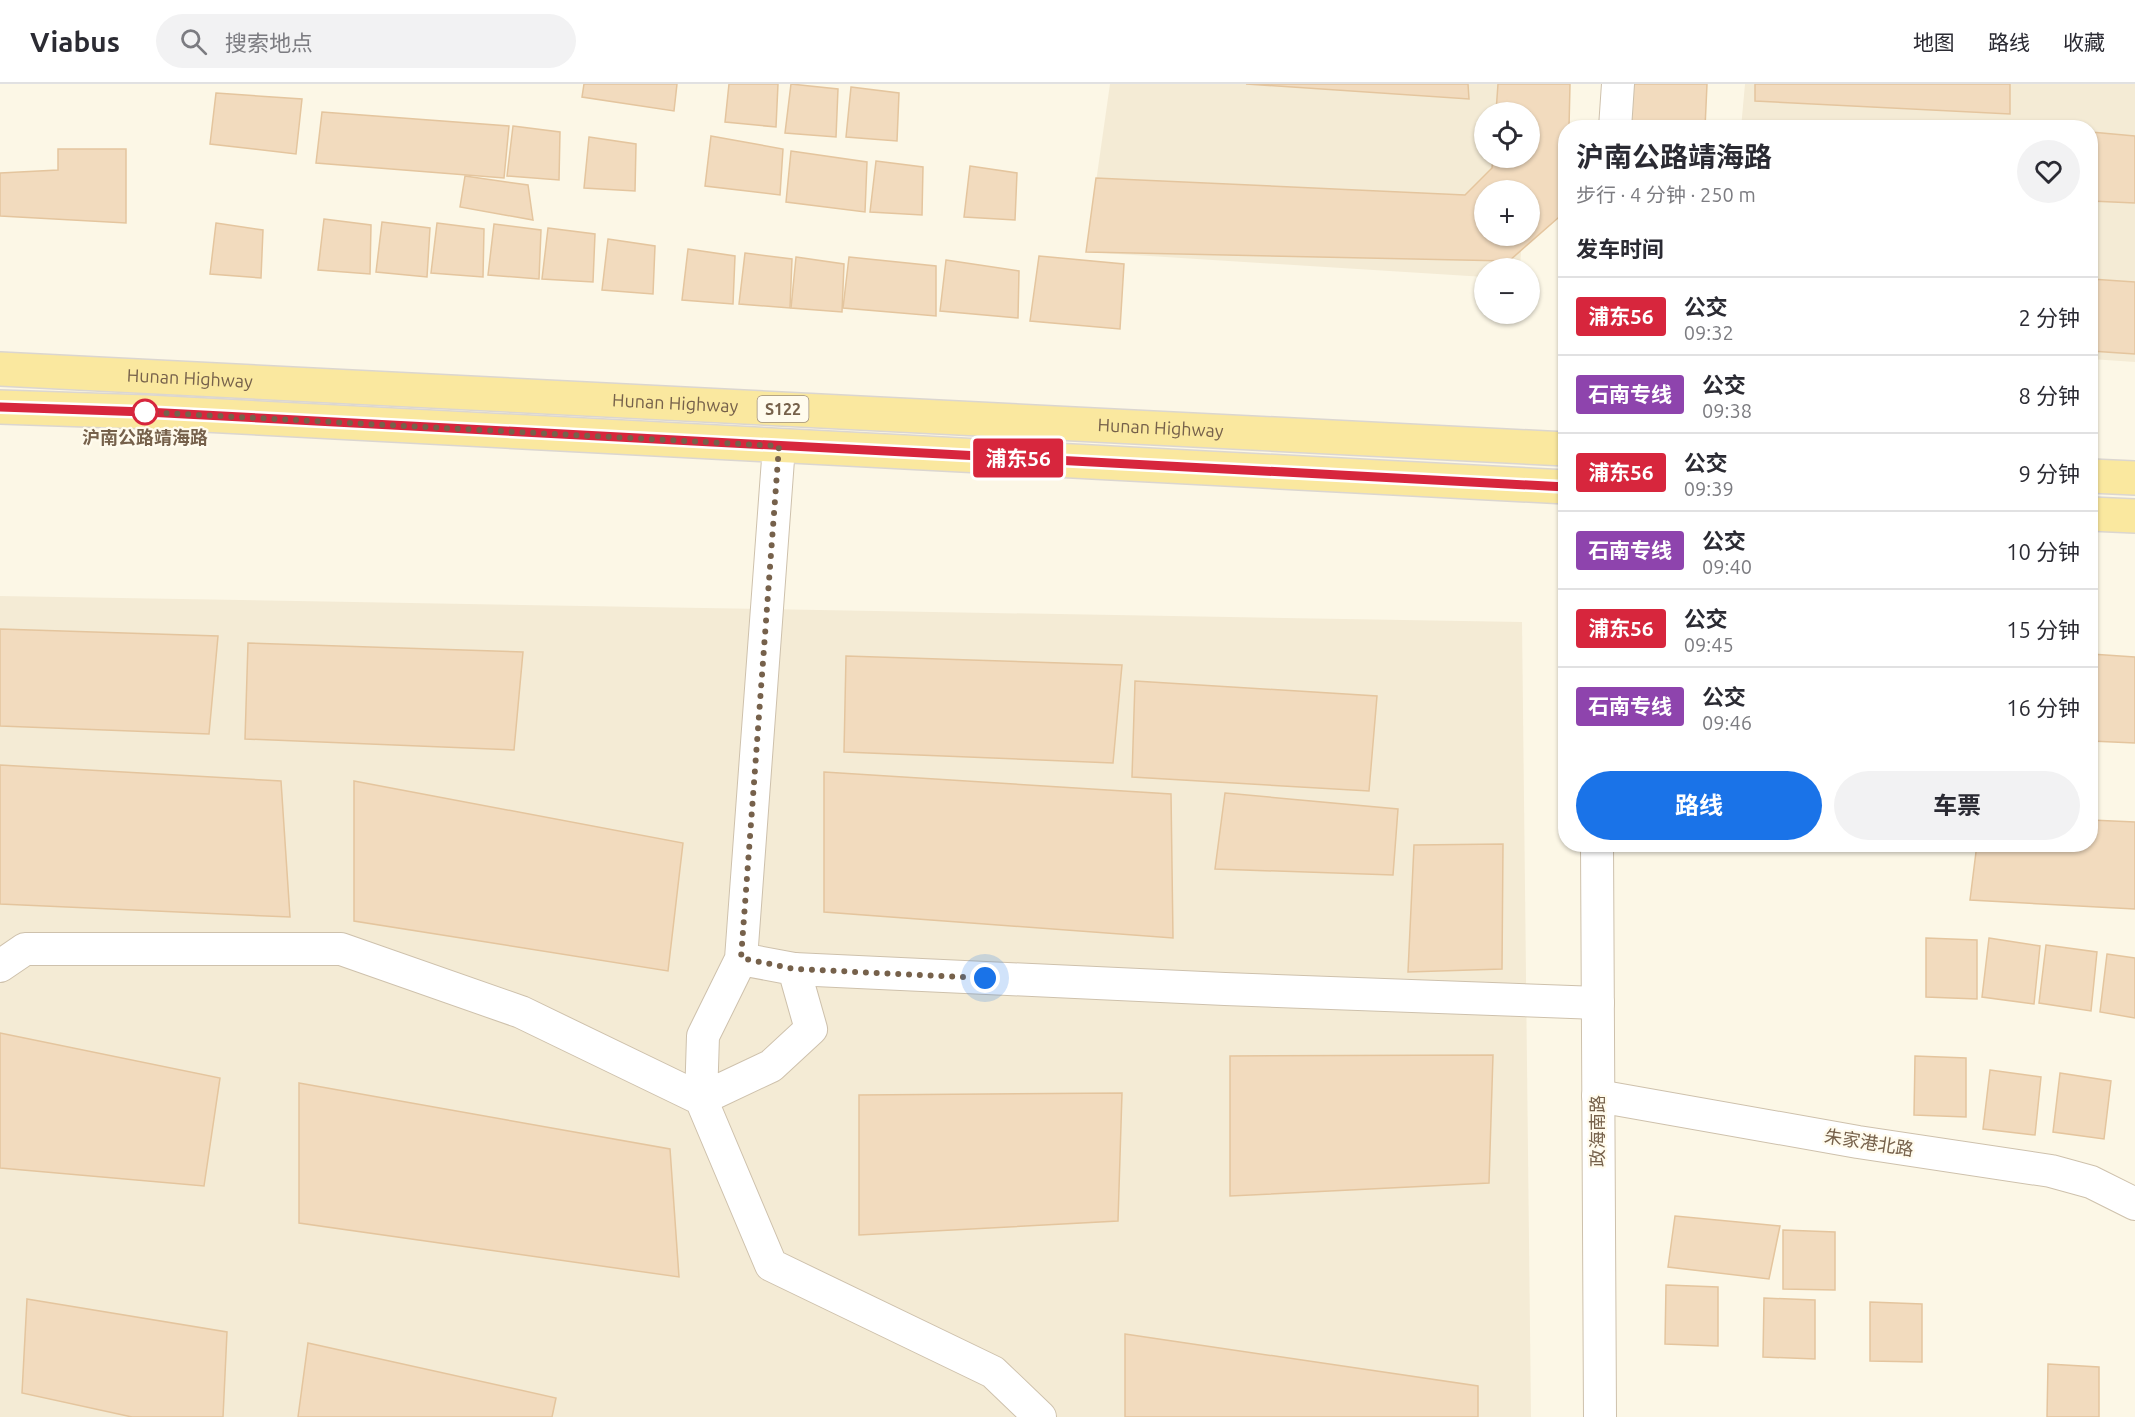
<!DOCTYPE html>
<html lang="zh">
<meta charset="utf-8">
<style>
:root{--surface:#fff;--page:#f2f2f3;--text:#2b2b33;--muted:#7c7c81;--line:#e1e1e2;--accent:#1a73e8}
body{margin:0;font-family:Ubuntu,"Noto Sans SC",sans-serif;background:var(--page);color:var(--text);height:100vh;display:flex;flex-direction:column;font-size:22px;white-space:nowrap}
*{box-sizing:border-box;margin:0}
p{font-size:20px;color:var(--muted)}
.icon{flex:none;width:33px;height:33px;fill:none;stroke:currentColor;stroke-width:2;stroke-linecap:round;stroke-linejoin:round}
.map{position:relative;flex:1;overflow:hidden}
.sheet{position:absolute;left:1558px;top:36px;width:540px;height:732px;display:flex;flex-direction:column;background:var(--surface);border-radius:24px;box-shadow:0 2px 4px #0004}
.sheet>*{flex:none}
.badge{padding:0 12px;border-radius:4px;font-size:21px;line-height:39px}
.fabs{position:absolute;left:1474px;top:18px;display:grid;gap:12px}
.fabs a{display:grid;place-items:center;width:66px;height:66px;border-radius:50%;background:var(--surface);box-shadow:0 2px 4px #0004;font-size:30px}
.you{position:absolute;width:30px;height:30px;margin:-15px;border:4px solid #fff;border-radius:50%;background:#1a73e8;box-shadow:0 0 0 9px #1a73e833}
.map>.badge{position:absolute;translate:-50% -50%;box-shadow:0 0 0 3px #fff}
h2{padding:0 18px;font-size:22px;line-height:54px}
.round{display:grid;place-items:center;flex:none;width:63px;height:63px;border-radius:32px;background:var(--page)}
.overview{display:flex;align-items:center;justify-content:space-between;height:102px;padding:0 18px}
h1{font-size:28px;font-weight:700;line-height:45px}
.primary-button{display:flex;gap:12px;margin-top:auto;padding:12px 18px}
.primary-button a{flex:1;height:69px;border-radius:36px;background:var(--accent);color:#fff;font-size:24px;font-weight:700;line-height:69px;text-align:center}
.primary-button a+a{background:var(--page);color:var(--text)}
ul{padding:0;list-style:none}
li{display:flex;align-items:center;gap:18px;height:78px;padding:0 18px;border-top:2px solid var(--line)}
li div{flex:1}
li b{display:block;font-size:22px}
li em{font-style:normal}
li .badge{min-width:66px;font-weight:700;text-align:center}
header{display:flex;align-items:center;gap:36px;box-sizing:border-box;height:84px;padding:0 30px;background:var(--surface);border-bottom:2px solid var(--line)}
header strong{font-size:28px}
nav{display:flex;gap:33px;margin-inline-start:auto;font-size:21px}
.search{width:420px;height:54px;background:var(--page);display:flex;align-items:center;gap:15px;box-sizing:border-box;padding:0 21px;border-radius:33px;color:var(--muted);font-size:22px}
.map>svg:first-child{display:block}
</style>
<header>
<strong>Viabus</strong>
<div class="search"><svg class="icon" aria-label="search" viewBox="0 0 24 24"><circle cx="10" cy="10" r="6"/><path d="M15 15l6 6"/></svg>搜索地点</div>
<nav><a>地图</a><a>路线</a><a>收藏</a></nav>
</header>
<div class="map">
<svg width="2135" height="1333" viewBox="0 0 2135 1333">
<rect width="100%" height="100%" fill="#fcf7e6"/>
<g fill="#f4ebd5">
<path d="M1110 0H1532L1530 28H1485V74H1527L1525 106H1485V152H1522L1520 184H1485V193L1086 168Z"/>
<path d="M1745 0H2135V278L2091 275V44H1741Z"/>
<path d="M0 512 1522 538 1531 1333H0Z"/>
</g>
<g fill="#f2dbbe" stroke="#e4c59e" stroke-width="1.5" fill-rule="evenodd">
<path d="M584 0H677L674 27 582 13Z"/>
<path d="M729 0H778L776 43 725 38Z"/>
<path d="M791 0 838 5 836 53 785 49Z"/>
<path d="M1246 0H1468L1469 15Z"/>
<path d="M1498 0H1570L1569 44H1566V127L1509 177 1086 168 1096 94 1465 111 1492 84 1493 74H1530V28H1496ZM1485 106H1530V152H1485Z"/>
<path d="M1633 0H1707L1705 44H1667L1630 40Z"/>
<path d="M1755 0H2010V30L1755 17Z"/>
<path d="M851 3 899 9 897 57 846 53Z"/>
<path d="M216 9 302 15 296 70 210 60Z"/>
<path d="M322 28 509 42 504 94 316 79Z"/>
<path d="M513 42 560 48 559 96 507 92Z"/>
<path d="M2091 48 2135 52V119L2091 117Z"/>
<path d="M711 52 783 65 780 111 705 102Z"/>
<path d="M589 53 636 60 635 107 584 104Z"/>
<path d="M58 65H126V139L0 132V89L58 86Z"/>
<path d="M791 67 867 78 865 128 786 118Z"/>
<path d="M876 77 923 83 922 131 870 128Z"/>
<path d="M970 82 1017 89 1015 136 964 133Z"/>
<path d="M465 92 528 101 533 136 460 123Z"/>
<path d="M324 135 371 141 370 190 318 186Z"/>
<path d="M382 138 430 144 427 193 376 188Z"/>
<path d="M216 139 263 146 261 194 210 190Z"/>
<path d="M437 139 484 145 483 193 431 189Z"/>
<path d="M494 140 541 146 539 195 488 191Z"/>
<path d="M548 144 595 150 593 198 542 195Z"/>
<path d="M608 155 655 162 653 210 602 206Z"/>
<path d="M688 165 735 172 733 220 682 216Z"/>
<path d="M745 169 792 175 790 224 739 220Z"/>
<path d="M1039 172 1124 180 1120 245 1030 237Z"/>
<path d="M796 173 844 180 842 228 791 224Z"/>
<path d="M849 173 936 182V232L843 224Z"/>
<path d="M946 176 1019 187 1018 234 940 227Z"/>
<path d="M2091 195 2135 198V270L2091 267Z"/>
<path d="M0 545 218 552 209 650 0 642Z"/>
<path d="M248 559 523 568 514 666 245 655Z"/>
<path d="M2091 570 2135 573V659L2091 657Z"/>
<path d="M846 572 1122 581 1113 679 844 668Z"/>
<path d="M1135 597 1377 612 1369 707 1132 693Z"/>
<path d="M0 681 281 697 290 833 0 820Z"/>
<path d="M824 688 1171 710 1173 854 824 828Z"/>
<path d="M354 697 683 759 668 887 354 837Z"/>
<path d="M1225 709 1398 725 1393 791 1215 785Z"/>
<path d="M2091 736 2135 738V825L1970 816 1977 760H2091Z"/>
<path d="M1503 760 1502 885 1408 888 1414 761Z"/>
<path d="M1926 854 1977 856V915L1926 913Z"/>
<path d="M1989 854 2040 862 2034 920 1982 913Z"/>
<path d="M2046 861 2097 868 2091 927 2039 919Z"/>
<path d="M2107 870 2135 874V934L2100 928Z"/>
<path d="M0 949 220 994 204 1102 0 1084Z"/>
<path d="M1493 971 1489 1099 1230 1112V972Z"/>
<path d="M1915 972 1966 974V1033L1914 1031Z"/>
<path d="M1990 986 2041 993 2035 1051 1983 1045Z"/>
<path d="M2060 989 2111 997 2104 1055 2053 1048Z"/>
<path d="M299 999 670 1065 679 1193 299 1139Z"/>
<path d="M1122 1009 1118 1137 859 1151V1011Z"/>
<path d="M1675 1132 1780 1142 1769 1195 1668 1183Z"/>
<path d="M1783 1146 1835 1148V1206L1783 1205Z"/>
<path d="M1666 1201 1718 1203V1262L1665 1260Z"/>
<path d="M1764 1214 1815 1216V1275L1763 1273Z"/>
<path d="M27 1215 227 1248 223 1333H132L22 1309Z"/>
<path d="M1870 1218 1922 1220V1278L1870 1277Z"/>
<path d="M1125 1250 1478 1302V1333H1125Z"/>
<path d="M308 1259 556 1314 552 1333H298Z"/>
<path d="M2048 1280 2099 1283V1333H2047Z"/>
</g>
<g fill="none" stroke-linecap="round" stroke-linejoin="round">
<g stroke="#cec1ac" stroke-width="34">
<g id="street">
<path d="M1615 44 1618 0"/>
<path d="M1597 760 1600 1333"/>
<path d="M741 875 794 885 811 945 771 982 701 1015 703 952 741 875 779 362"/>
<path d="M0 882 25 865H341L521 928 701 1015 771 1181 993 1288 1040 1333"/>
<path d="M794 885 1225 905 1598 919"/>
<path d="M1598 1012 1858 1058 2051 1087 2091 1098 2135 1120"/>
</g>
</g>
<g stroke="#dbd6d0" stroke-width="36">
<g id="primary">
<path id="s1" d="M0 285 1566 365"/>
<path d="M0 323 146 328 1566 403"/>
<path d="M2091 392 2135 394"/>
<path d="M2091 430 2135 432"/>
</g>
</g>
<use href="#street" stroke="#fff" stroke-width="32"/>
<use href="#primary" stroke="#fae89f" stroke-width="33"/>
</g>
<g fill="none" stroke-linecap="round" stroke-linejoin="round">
<g stroke="#fff" stroke-width="14">
<path id="line" d="M0 323 146 328 1566 403"/>
</g>
<use href="#line" stroke="#d7263d" stroke-width="9"/>
<path stroke="#76614b" stroke-width="6" stroke-dasharray="0 10.8" d="M145 328 779 362 741 874 794 885 985 894"/>
</g>
<circle fill="#fff" stroke="#d7263d" stroke-width="3" cx="145" cy="328" r="12"/>
<g text-anchor="middle" stroke-width="4.5" stroke-linejoin="round" paint-order="stroke">
<rect fill="#fffbed" stroke="#9f8f7c" stroke-width="1.5" x="757.5" y="312" width="51" height="26" rx="4.5"/>
<g font-size="16" font-weight="bold" fill="#76614b">
<text x="783" y="331">S122</text>
</g>
<g font-size="18" fill="#76614b" stroke="#fffbed">
<text dy="6" stroke="none"><textPath href="#s1" startOffset="190">Hunan Highway</textPath></text>
<text dy="6" stroke="none"><textPath href="#s1" startOffset="676">Hunan Highway</textPath></text>
<text dy="6" stroke="none"><textPath href="#s1" startOffset="1162">Hunan Highway</textPath></text>
<text transform="translate(1598 1047) rotate(-90)" y="6">政海南路</text>
<text transform="translate(1869 1059) rotate(9)" y="6">朱家港北路</text>
</g>
<g font-size="18" font-weight="bold" fill="#76614b" stroke="#fffbed">
<text x="145" y="360">沪南公路靖海路</text>
</g>
</g>
</svg>
<div class="fabs">
<a><svg class="icon" aria-label="locate" viewBox="0 0 24 24"><circle cx="12" cy="12" r="6"/><path d="M12 2v4M12 18v4M2 12h4M18 12h4"/></svg></a>
<a>+</a>
<a>−</a>
</div>
<div class="you" style="left:985px;top:894px"></div>
<b class="badge" style="left:1018px;top:374px;background:#d7263d;color:#fff">浦东56</b>
<section class="sheet">
<div class="overview"><div><h1>沪南公路靖海路</h1><p>步行 · 4 分钟 · 250 m</p></div><a class="round"><svg class="icon" aria-label="heart" viewBox="0 0 24 24"><path d="M12 20l-8-8c-3-5 5-10 8-4 3-6 11-1 8 4z"/></svg></a></div>
<h2>发车时间</h2>
<ul>
<li><span class="badge" style="background:#d7263d;color:#fff">浦东56</span><div><b>公交</b><p>09:32</p></div><em>2 分钟</em></li>
<li><span class="badge" style="background:#8e44ad;color:#fff">石南专线</span><div><b>公交</b><p>09:38</p></div><em>8 分钟</em></li>
<li><span class="badge" style="background:#d7263d;color:#fff">浦东56</span><div><b>公交</b><p>09:39</p></div><em>9 分钟</em></li>
<li><span class="badge" style="background:#8e44ad;color:#fff">石南专线</span><div><b>公交</b><p>09:40</p></div><em>10 分钟</em></li>
<li><span class="badge" style="background:#d7263d;color:#fff">浦东56</span><div><b>公交</b><p>09:45</p></div><em>15 分钟</em></li>
<li><span class="badge" style="background:#8e44ad;color:#fff">石南专线</span><div><b>公交</b><p>09:46</p></div><em>16 分钟</em></li>
</ul>
<div class="primary-button"><a>路线</a><a>车票</a></div>
</section>
</div>
